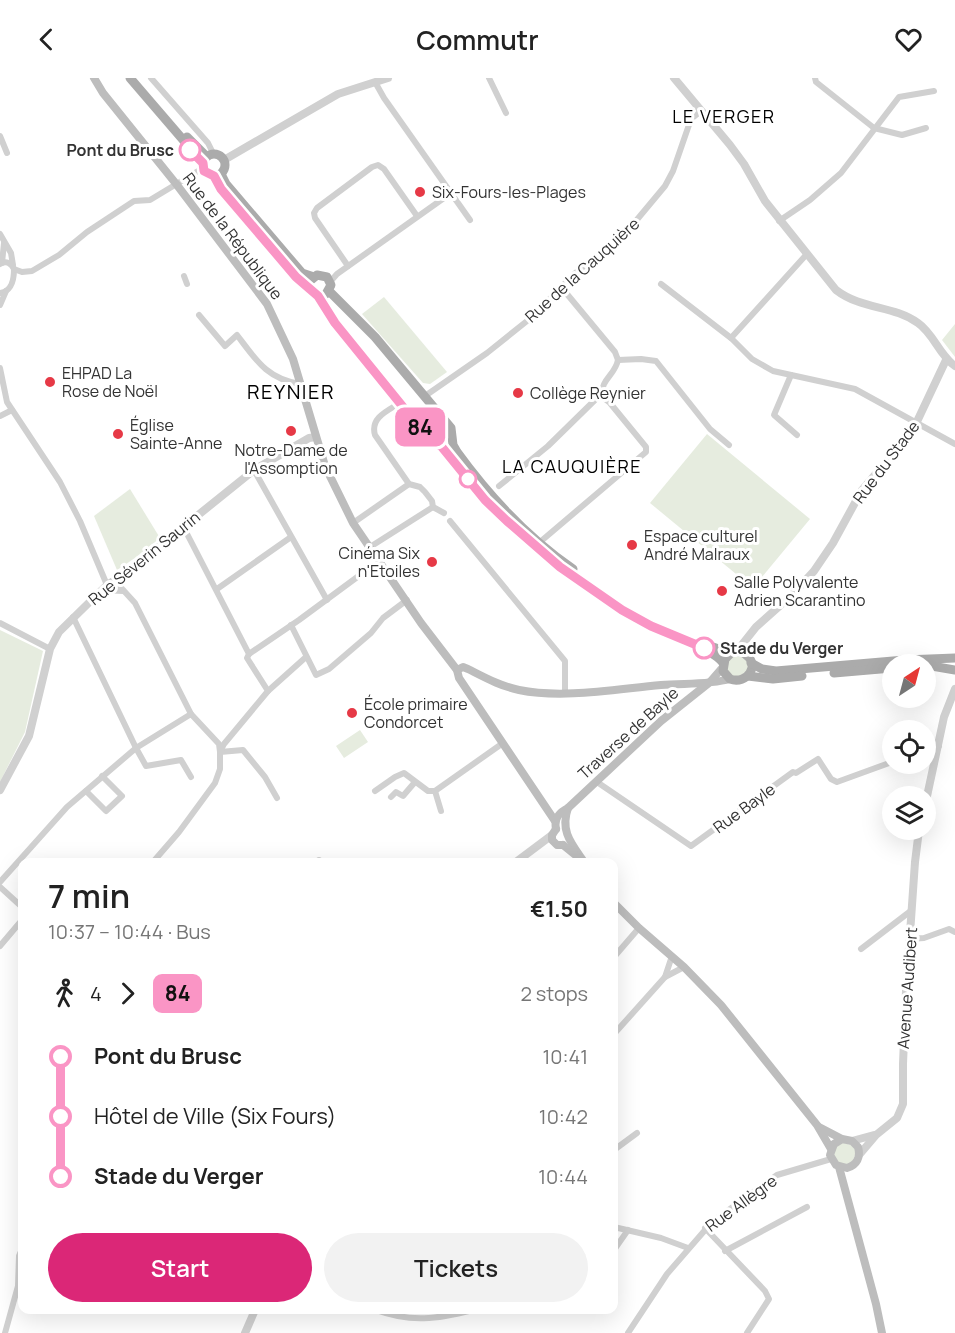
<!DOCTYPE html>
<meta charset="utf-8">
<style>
:root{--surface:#fff;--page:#f2f2f2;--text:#222;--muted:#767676;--accent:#db2777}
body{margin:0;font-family:Manrope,sans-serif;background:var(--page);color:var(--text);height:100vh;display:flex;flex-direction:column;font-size:22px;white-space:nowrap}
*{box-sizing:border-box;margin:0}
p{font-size:20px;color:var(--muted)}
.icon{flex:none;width:33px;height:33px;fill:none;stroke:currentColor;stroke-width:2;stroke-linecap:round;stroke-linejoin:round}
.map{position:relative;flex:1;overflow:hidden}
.drawer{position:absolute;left:18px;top:780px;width:600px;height:456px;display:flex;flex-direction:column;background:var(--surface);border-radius:12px;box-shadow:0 6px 24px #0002}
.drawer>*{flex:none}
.badge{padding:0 12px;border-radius:9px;font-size:21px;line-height:39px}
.needle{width:39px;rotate:36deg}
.controls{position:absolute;left:882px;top:576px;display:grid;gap:12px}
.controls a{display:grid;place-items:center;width:54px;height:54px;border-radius:50%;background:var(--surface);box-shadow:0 6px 24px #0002;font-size:30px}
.map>.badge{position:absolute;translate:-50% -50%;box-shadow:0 0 0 3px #fff}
.legs{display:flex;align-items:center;gap:9px;height:66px;padding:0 30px;font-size:20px}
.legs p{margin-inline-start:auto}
.summary{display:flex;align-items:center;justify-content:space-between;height:102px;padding:0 30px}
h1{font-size:33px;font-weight:600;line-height:45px}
.cta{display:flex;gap:12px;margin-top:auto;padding:12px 30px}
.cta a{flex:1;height:69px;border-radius:36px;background:var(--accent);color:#fff;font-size:24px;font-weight:600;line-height:69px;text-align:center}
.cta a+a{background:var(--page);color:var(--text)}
ul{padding:0 30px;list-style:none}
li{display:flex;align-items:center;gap:21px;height:60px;font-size:22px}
li i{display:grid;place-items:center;width:9px;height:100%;margin:0 8px;background:currentColor}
li i::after{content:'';width:15px;height:15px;margin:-8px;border:4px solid;border-radius:50%;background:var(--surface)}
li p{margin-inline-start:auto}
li:first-child i{background:linear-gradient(#0000 50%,currentColor 0)}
li:last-child i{background:linear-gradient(currentColor 50%,#0000 0)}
header{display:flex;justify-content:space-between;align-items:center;height:78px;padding:0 30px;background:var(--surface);font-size:27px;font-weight:600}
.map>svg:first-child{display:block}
</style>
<header><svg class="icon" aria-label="back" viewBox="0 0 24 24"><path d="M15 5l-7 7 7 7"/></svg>Commutr<svg class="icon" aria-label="heart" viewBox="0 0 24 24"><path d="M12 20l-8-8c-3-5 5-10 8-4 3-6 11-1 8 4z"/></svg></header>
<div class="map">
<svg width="955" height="1255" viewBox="0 0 955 1255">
<rect width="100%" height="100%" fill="#fff"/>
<g fill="#e6ecdf">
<path d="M384 219 447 294 430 306 423 305 362 236Z"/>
<path d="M955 246V279L942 262Z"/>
<path d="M707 356 810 441 753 510 650 425Z"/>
<path d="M130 411 160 460 135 480 117 492 94 438Z"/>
<path d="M0 552 43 573 25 654 0 704Z"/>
<path d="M740 574 752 590 733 602 723 585Z"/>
<path d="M360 652 368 664 344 680 336 668Z"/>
<path d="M837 1063 858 1069 851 1088 833 1084 834 1066Z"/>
</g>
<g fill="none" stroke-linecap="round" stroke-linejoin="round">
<g stroke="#d0d0d0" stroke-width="6">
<path d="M151 0 208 65 213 75"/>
<path d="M489 0 506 35"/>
<path d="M815 0 816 4 874 50 902 57 926 50"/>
<path d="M375 4 384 20 470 142"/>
<path d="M0 58 7 75"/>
<path d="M779 143 810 122 841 95 899 19 934 13"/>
<path d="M0 156 11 175 13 187"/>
<path d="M2 185 4 165"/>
<path d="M0 186C6 182 11 185 14 191 14 202 12 213 0 215"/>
<path d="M348 188 315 140 314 135 317 130 372 89 378 87 384 91 417 138"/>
<path d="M14 191 22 194 32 193 59 177 87 154 134 123 150 122 203 90"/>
<path d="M184 198 187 206"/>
<path d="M330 204 337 196 451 115"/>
<path d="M661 206 731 260 752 281 773 293 855 311 955 366"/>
<path d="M562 210 615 274 618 282 641 281 656 283 710 351 729 367"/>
<path d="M0 227 6 213"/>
<path d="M199 237 225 268 237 257C256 282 267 301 300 306"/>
<path d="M731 260 806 177"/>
<path d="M0 290 7 324 60 404 80 443 107 507"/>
<path d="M791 297 774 337 797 357"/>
<path d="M425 318 487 275 532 239 574 196 625 156 665 108 673 93 691 41 700 34"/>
<path d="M601 318C602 300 615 297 618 282"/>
<path d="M400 325C387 333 370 340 375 357L409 406 420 409 425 414 432 423 433 429 444 435"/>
<path d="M0 338 12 332"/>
<path d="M254 392 327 522"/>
<path d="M499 408 548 368 598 319 601 318 610 325 646 369V374L540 464"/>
<path d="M450 443 565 583V615"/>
<path d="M353 445 409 406"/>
<path d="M183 448 249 576"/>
<path d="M370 469 433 429"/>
<path d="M114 502 135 525 191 636"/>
<path d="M217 511 291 459"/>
<path d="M101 512 123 513"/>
<path d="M73 539 136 670 191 636 219 666 220 674 243 672 265 699 277 720"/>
<path d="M0 545 50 571"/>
<path d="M291 547 316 597 329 591 371 555 383 540 407 522"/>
<path d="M268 613 306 579"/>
<path d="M926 673 939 668"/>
<path d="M597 704 691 768 793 694 796 695 818 681 831 701 837 704 892 684"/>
<path d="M86 713 106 733 122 718 102 698"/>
<path d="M375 713 395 699 404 695 428 713H435L503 665"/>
<path d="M435 713 441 733"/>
<path d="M391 719 396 714 403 718 415 704"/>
<path d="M153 784 179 754 215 705 220 691V674L224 666 268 613 247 580 249 576 299 542 379 483"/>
<path d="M319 784V782"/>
<path d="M0 804 67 729 136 670 146 688 181 682 191 699"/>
<path d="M0 809 22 829"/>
<path d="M910 861 924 860 949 851 955 854"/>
<path d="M0 868 22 842"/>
<path d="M861 871 912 832"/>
<path d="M614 879 639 850"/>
<path d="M665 899 672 878"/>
<path d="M614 956 665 899 684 889"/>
<path d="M614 1072 637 1055"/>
<path d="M614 1149 661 1160 688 1170"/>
<path d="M705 1150 765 1213 769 1221 747 1255"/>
<path d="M614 1172 628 1152"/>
<path d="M725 1173 807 1129"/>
<path d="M376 1232C411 1245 437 1241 473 1232"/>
<path d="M5 1255 18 1208 19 1178 22 1171"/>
<path d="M628 1255 667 1196 712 1144 777 1097 831 1081"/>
</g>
<g stroke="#d0d0d0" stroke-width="8">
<path d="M674 0 730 67 744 86 765 123 836 212C862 232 893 227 918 245 934 256 939 277 955 288"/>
<path d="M224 82 338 16 388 0"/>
<path d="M737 573 756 549 793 516 814 493 833 465 862 412 913 352 946 282"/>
<path d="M0 712 29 658 50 571 59 554 107 507 125 496 254 392 309 360 316 359"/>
<path d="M926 723 944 639 955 611"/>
<path d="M516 784 552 757"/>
<path d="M852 1063 874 1057"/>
<path d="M859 1077 876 1057 897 1040 903 1026V986L906 913 915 784 919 752"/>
<path d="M245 1255 255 1232"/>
</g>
<g stroke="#bdbdbd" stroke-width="8">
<path d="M94 0 103 15 177 107 267 226 293 281 325 388 353 445 421 545 457 592 459 600 555 743"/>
<path d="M457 592 463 589 468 591C484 599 500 608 519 612 563 621 616 611 661 607 684 605 708 607 730 601"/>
<path d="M568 730C560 753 571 765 584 784"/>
<path d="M556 751C554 741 558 735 568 730L661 643 710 604 723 589"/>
<path d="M556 751 552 757V762L557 767H563"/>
<path d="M563 767 579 780"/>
<path d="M614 825 639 850 684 889 721 927 817 1047 831 1071"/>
<path d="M819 1049 842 1061 852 1063 858 1069C861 1079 857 1087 847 1090L836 1087 830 1077 834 1066 842 1061"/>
<path d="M839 1089 876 1226 882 1255"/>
</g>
<g stroke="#ababab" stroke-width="9">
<path d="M130 0 203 85"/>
<path d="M187 59 206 78"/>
<circle cx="214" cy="87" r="11"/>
<path d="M221 96 226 106 302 195 314 199"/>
<path d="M214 98 221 111 296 199 318 218 335 245 350 264 413 340 435 365 441 367C456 384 469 403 484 421 520 462 576 504 622 532 643 545 714 570 723 585"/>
<path d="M311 202 317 197 327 199 331 207 326 216"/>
<path d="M329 213 375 259 451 350 453 367 457 374C489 418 528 460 573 491"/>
<path d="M707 567C714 569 720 572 726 573 733 575 740 572 745 576 761 587 747 607 730 601L723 593 725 581 732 574"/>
<path d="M751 585 762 591 776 593 905 582 955 580"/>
<path d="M926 587 955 592"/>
<path d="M834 595 892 590"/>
<path d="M748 598 773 601 802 598"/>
</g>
</g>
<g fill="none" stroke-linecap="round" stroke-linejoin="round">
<g stroke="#fff" stroke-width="14">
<path id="line-1" d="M190 72 203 85 204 93 214 98 221 111 296 199 318 218 335 245 412 340 435 365 441 368 485 422 507 443 560 489 622 532 651 548 704 570"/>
</g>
<use href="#line-1" stroke="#fa95c5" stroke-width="9"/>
</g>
<g fill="#fff" stroke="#fa95c5" stroke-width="3">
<circle cx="190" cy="72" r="10"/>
<circle cx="468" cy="401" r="8"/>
<circle cx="704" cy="570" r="10"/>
</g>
<g fill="#e63946" stroke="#fff" stroke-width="2">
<circle cx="420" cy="114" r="6"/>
<circle cx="50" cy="304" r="6"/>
<circle cx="518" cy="315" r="6"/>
<circle cx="291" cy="353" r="6"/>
<circle cx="118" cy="356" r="6"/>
<circle cx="632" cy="467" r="6"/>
<circle cx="432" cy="484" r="6"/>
<circle cx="722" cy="513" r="6"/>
<circle cx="352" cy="635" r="6"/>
</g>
<g text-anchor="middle" stroke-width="6" stroke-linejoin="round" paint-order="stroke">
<g font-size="16" font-weight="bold" fill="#333" stroke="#fff" text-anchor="end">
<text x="174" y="78">Pont du Brusc</text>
<text x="720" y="576" text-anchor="start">Stade du Verger</text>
</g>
<g font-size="16" fill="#333" stroke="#fff" text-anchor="start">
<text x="432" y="120">Six-Fours-les-Plages</text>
<text x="62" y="301">EHPAD La<tspan x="62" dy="18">Rose de Noël</tspan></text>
<text x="530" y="321">Collège Reynier</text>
<text x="130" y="353">Église<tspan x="130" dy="18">Sainte-Anne</tspan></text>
<text x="291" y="378" text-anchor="middle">Notre-Dame de<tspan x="291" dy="18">l'Assomption</tspan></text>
<text x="644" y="464">Espace culturel<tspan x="644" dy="18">André Malraux</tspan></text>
<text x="420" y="481" text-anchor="end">Cinéma Six<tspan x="420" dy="18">n'Etoiles</tspan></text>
<text x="734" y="510">Salle Polyvalente<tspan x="734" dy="18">Adrien Scarantino</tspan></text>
<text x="364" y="632">École primaire<tspan x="364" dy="18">Condorcet</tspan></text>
</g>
<g font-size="16" fill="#333" stroke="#fff">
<text transform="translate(233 158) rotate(53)" y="6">Rue de la République</text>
<text transform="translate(582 192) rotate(-42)" y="6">Rue de la Cauquière</text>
<text transform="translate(886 384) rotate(-53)" y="6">Rue du Stade</text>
<text transform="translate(144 480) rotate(-39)" y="6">Rue Séverin Saurin</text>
<text transform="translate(628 655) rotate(-42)" y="6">Traverse de Bayle</text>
<text transform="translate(744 730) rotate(-36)" y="6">Rue Bayle</text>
<text transform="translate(907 910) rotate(-86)" y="6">Avenue Audibert</text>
<text transform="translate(741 1125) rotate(-36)" y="6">Rue Allègre</text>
</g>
<g font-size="18" letter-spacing="1.5" fill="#000" stroke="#fff">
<text x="724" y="45">LE VERGER</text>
<text x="572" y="395">LA CAUQUIÈRE</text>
</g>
<g font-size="20" letter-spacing="1.5" fill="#000" stroke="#fff">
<text x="291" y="321">REYNIER</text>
</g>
</g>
</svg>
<div class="controls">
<a><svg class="needle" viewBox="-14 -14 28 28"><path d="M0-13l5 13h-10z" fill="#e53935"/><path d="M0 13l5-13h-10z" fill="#767676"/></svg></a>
<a><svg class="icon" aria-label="locate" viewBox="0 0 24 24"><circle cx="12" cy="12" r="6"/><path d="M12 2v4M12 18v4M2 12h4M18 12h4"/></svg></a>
<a><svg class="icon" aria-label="layers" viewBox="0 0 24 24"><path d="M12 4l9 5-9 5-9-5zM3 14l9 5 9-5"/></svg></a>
</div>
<b class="badge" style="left:420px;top:349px;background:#fa95c5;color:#111">84</b>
<section class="drawer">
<div class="summary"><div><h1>7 min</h1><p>10:37 – 10:44 · Bus</p></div><b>€1.50</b></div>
<div class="legs"><svg class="icon" aria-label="walk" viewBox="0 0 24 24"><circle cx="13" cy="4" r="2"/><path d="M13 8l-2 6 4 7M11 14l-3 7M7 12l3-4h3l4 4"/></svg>4<svg class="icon" aria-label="forward" viewBox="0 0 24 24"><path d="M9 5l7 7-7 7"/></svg><b class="badge" style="background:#fa95c5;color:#111">84</b><p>2 stops</p></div>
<ul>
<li><i style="color:#fa95c5"></i><b>Pont du Brusc</b><p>10:41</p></li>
<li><i style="color:#fa95c5"></i><span>Hôtel de Ville (Six Fours)</span><p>10:42</p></li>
<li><i style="color:#fa95c5"></i><b>Stade du Verger</b><p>10:44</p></li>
</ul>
<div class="cta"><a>Start</a><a>Tickets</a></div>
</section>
</div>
